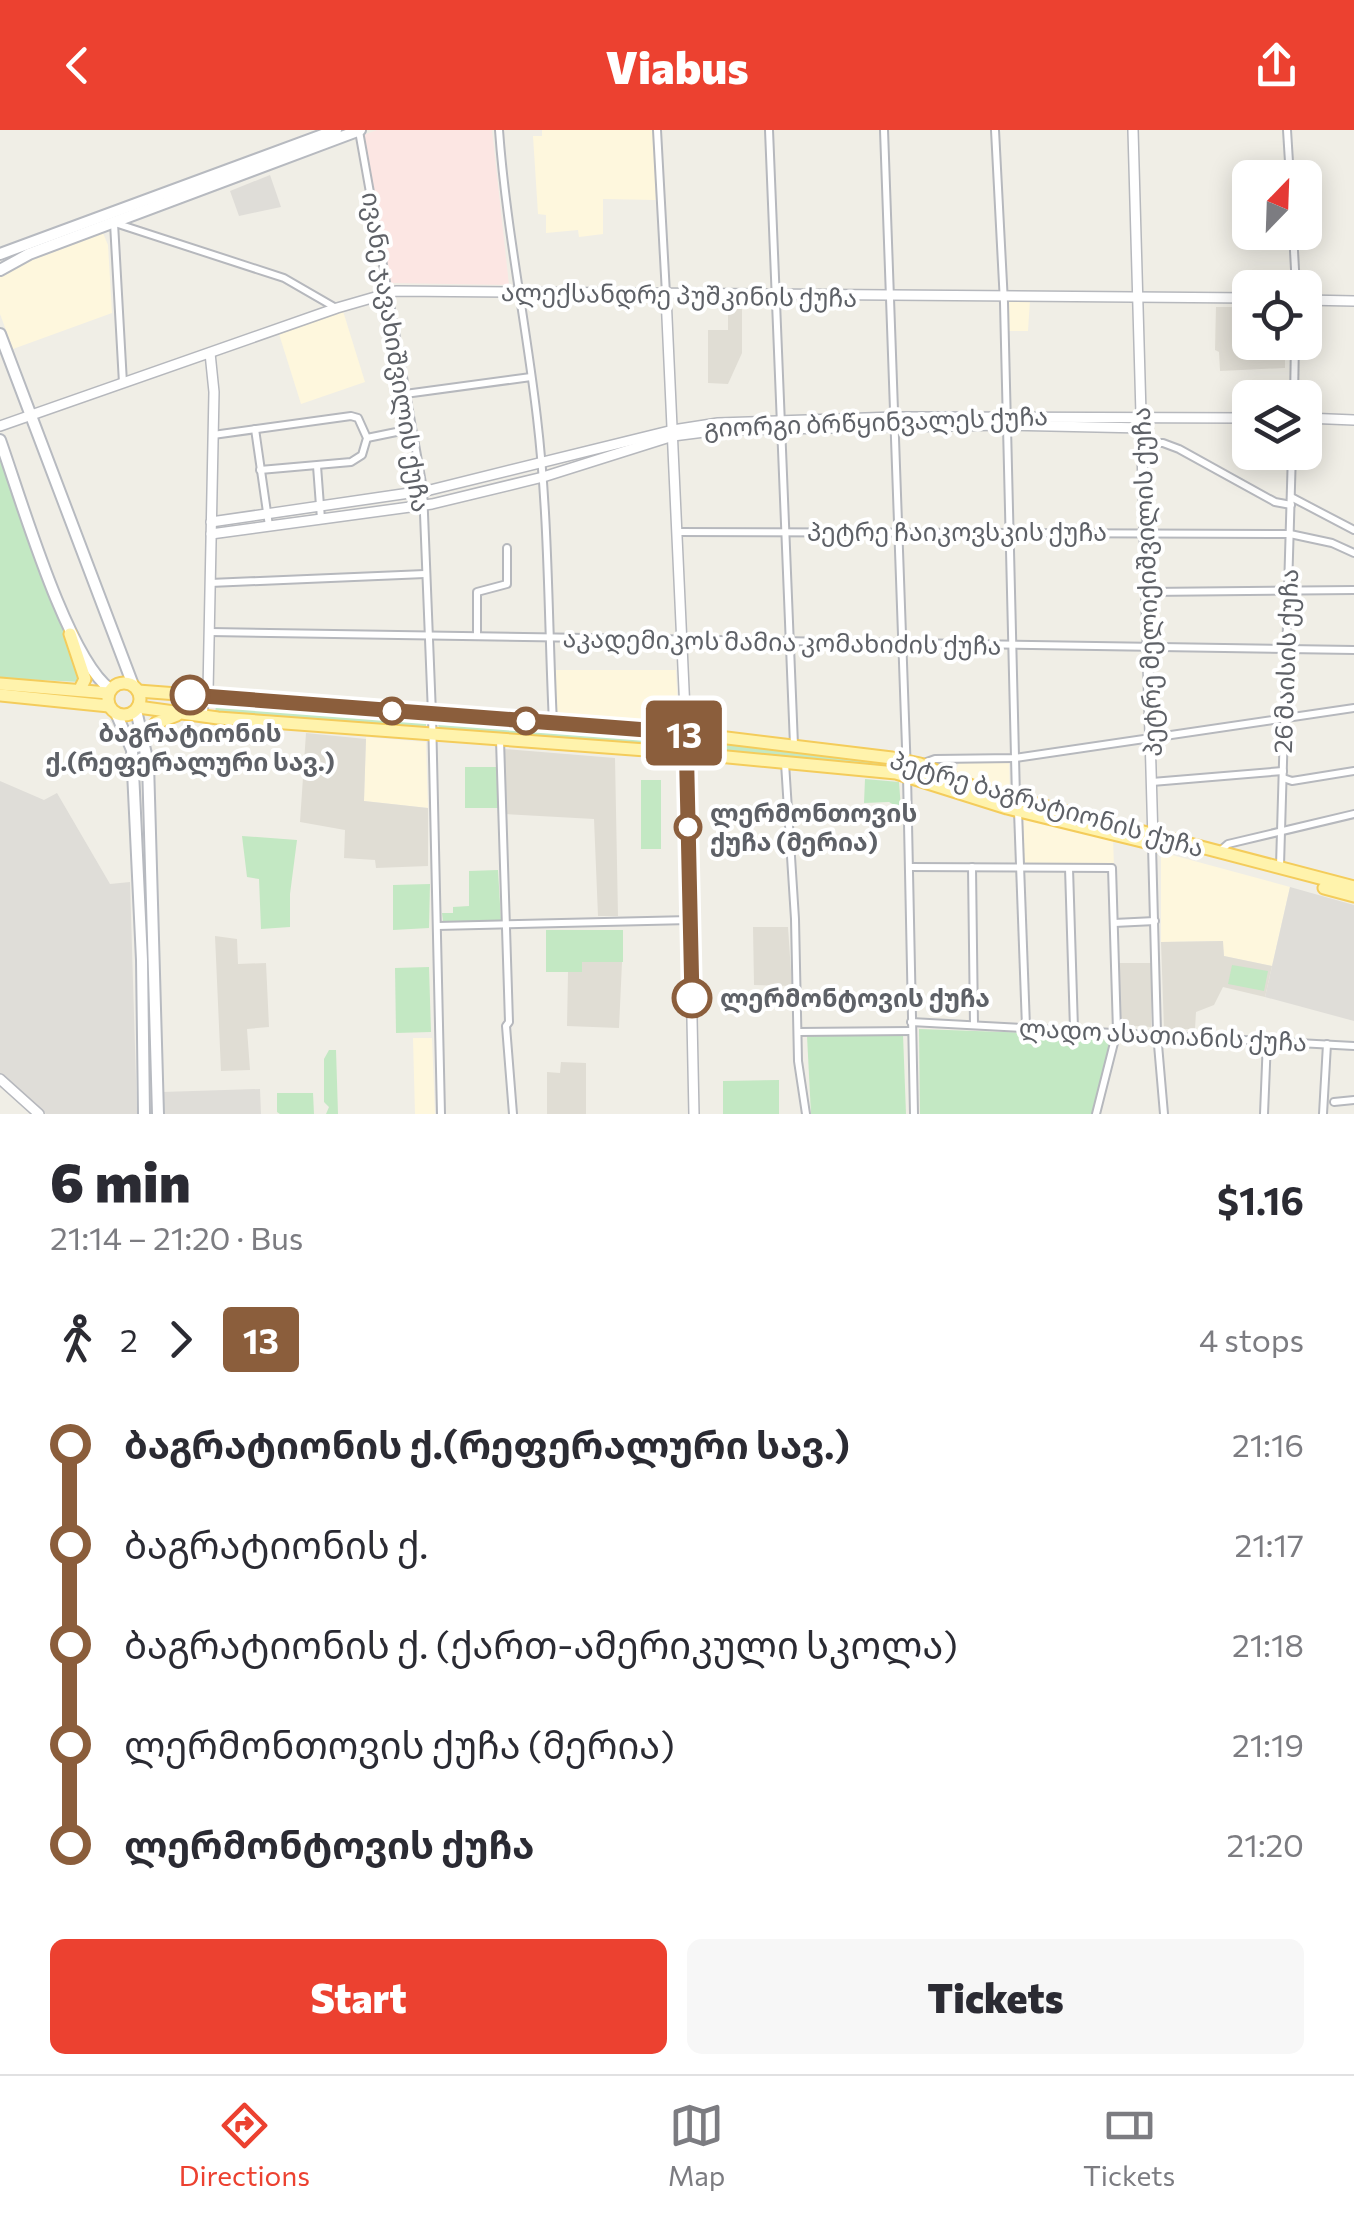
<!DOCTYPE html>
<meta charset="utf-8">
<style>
:root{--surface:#fff;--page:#f7f7f7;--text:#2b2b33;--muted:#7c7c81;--line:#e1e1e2;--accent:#ec4130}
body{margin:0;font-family:Commissioner,"Noto Sans Georgian",sans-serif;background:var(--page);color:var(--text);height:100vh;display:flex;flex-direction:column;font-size:38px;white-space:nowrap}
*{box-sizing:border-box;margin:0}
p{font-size:32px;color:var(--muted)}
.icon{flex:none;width:55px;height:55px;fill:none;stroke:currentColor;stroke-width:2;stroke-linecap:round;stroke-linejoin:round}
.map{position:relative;height:984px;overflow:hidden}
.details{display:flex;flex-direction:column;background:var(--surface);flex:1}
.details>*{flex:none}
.badge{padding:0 20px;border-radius:8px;font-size:35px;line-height:65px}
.needle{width:65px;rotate:23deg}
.controls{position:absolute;left:1232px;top:30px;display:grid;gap:20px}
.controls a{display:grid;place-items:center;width:90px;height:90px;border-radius:15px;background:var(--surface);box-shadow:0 5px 25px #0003;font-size:50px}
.map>.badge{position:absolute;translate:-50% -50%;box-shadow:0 0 0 5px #fff}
.legs{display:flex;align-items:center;gap:15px;height:110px;padding:0 50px;font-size:32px}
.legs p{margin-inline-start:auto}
.overview{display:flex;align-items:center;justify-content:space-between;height:170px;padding:0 50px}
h1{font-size:55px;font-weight:800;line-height:75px}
.button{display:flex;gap:20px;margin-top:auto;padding:20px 50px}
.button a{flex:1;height:115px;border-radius:15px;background:var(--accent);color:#fff;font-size:40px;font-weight:800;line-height:115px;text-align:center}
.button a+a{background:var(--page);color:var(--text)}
ul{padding:0 50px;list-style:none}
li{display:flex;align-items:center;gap:35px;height:100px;font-size:38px}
li i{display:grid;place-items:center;width:15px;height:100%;margin:0 12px;background:currentColor}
li i::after{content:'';width:25px;height:25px;margin:-12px;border:8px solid;border-radius:50%;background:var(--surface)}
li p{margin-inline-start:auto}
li:first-child i{background:linear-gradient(#0000 50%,currentColor 0)}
li:last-child i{background:linear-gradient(currentColor 50%,#0000 0)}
header{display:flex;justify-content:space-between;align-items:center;height:130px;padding:0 50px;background:var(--accent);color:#fff;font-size:45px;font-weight:800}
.menu{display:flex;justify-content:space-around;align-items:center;height:140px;border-top:2px solid var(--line);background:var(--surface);font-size:28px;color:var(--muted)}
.menu a{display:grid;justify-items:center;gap:5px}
.menu .on{color:var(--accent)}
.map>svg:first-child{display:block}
</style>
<header><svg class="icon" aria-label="back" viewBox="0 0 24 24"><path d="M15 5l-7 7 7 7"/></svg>Viabus<svg class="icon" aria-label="share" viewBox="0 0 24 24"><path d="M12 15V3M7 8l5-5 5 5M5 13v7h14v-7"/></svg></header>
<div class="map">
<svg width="1354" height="984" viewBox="0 0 1354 984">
<rect width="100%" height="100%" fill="#f0eee6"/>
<g fill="#fef7dd">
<path d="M542 0H653L656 70 603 69V104L579 107 578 100 546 103V85L538 84 533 6H542Z"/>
<path d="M103 103 108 115 112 183 13 219 0 184V146L14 137Z"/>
<path d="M1011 170H1030L1028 201H1008V173Z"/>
<path d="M343 181 365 252 301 274 279 204Z"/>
<path d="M556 540H676L679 598 556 589Z"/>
<path d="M366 607 426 612 428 678 364 671Z"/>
<path d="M960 631H1009L1010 664 953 645Z"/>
<path d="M1023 687 1113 709 1114 737 1027 736 1024 733Z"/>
<path d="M1161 722 1290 757 1272 836 1224 826 1222 811 1161 812Z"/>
<path d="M413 908H432L435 984H415Z"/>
</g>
<g fill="#dfddd8">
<path d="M270 45 281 77 239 86 230 61Z"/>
<path d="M0 651 44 670 57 663 110 754 130 752 137 984H46L0 943Z"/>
<path d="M1290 757 1354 775V891L1265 867Z"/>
<path d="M260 959 261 984H162V962Z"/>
</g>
<g fill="#e0ddd4">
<path d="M728 174H742V223L728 254 708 253V200H728Z"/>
<path d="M1216 177H1250V212L1285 213V238L1220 241 1219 222 1215 220Z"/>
<path d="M306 603 366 609 364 671 428 678V736L376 738 375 730 344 728 345 700 300 692Z"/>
<path d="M504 619 615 628 618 786H598L594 689 504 684Z"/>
<path d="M753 797H788L792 856 754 855Z"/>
<path d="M215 806 237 809 238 834 266 833 269 897 247 899 250 940 221 941Z"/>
<path d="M1223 811 1224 826 1272 836 1265 867 1223 857 1214 875 1196 882 1195 899H1164L1161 812Z"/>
<path d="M582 832H622L619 898 567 896 568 842H581Z"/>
<path d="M1117 833H1151V897L1118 895Z"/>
<path d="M561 932 586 933V984H547V942L560 943Z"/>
</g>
<path fill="#fce6e3" d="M377 0H492L509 155 391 153 363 5Z"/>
<g fill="#c3e8c3">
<path d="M0 321 82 546 80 552 0 548Z"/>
<path d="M217 571 422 588 426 589V599L215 582Z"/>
<path d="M441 589 678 609 679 618 440 601 437 591Z"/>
<path d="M695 609 893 632 898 639 694 622Z"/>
<path d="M465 637H500L501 678H465Z"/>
<path d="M865 649 899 652 901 679 889 672 864 673Z"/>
<rect x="641" y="650" width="20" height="69"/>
<path d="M242 706 297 710 290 764V797L261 799 259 749 247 747Z"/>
<path d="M498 740 501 791 443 792 442 783H453V777L469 776V741Z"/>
<path d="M430 754 429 798 393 800V755Z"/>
<path d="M546 800H623V832H582V842H546Z"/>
<path d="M1232 835 1268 841 1264 861 1228 854Z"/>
<path d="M429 837 431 902 396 903 395 838Z"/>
<path d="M919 899 1112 906 1093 984H920Z"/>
<path d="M903 904 906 984H811L807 906Z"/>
<path d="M329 920H336L338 984H326L329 977 324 972V929Z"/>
<path d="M779 950V984H723V951Z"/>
<path d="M277 963H313L314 984H280L277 982Z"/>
</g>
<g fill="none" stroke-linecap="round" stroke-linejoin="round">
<g stroke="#b6b8bd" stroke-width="10">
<g id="minor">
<path d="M499 0C506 97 526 192 537 288 549 389 548 492 553 593"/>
<path d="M657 0 666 164"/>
<path d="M769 0 794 615"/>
<path d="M884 0 907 645 914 984"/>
<path d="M995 0 1004 173 1016 668"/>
<path d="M1287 0 1290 48"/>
<path d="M359 1 423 359 432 584 441 984"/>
<path d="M114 93 123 253"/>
<path d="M115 93 284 148 336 178"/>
<path d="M1293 102 1296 158"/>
<path d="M405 264 531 247"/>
<path d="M1294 268 1295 212"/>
<path d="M255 299 269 396"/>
<path d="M213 305 351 286 358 288 367 308 362 325 351 332 260 340"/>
<path d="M367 308 411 299"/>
<path d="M1144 313H1163L1179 319 1275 372 1291 375"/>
<path d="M317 336 321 389"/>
<path d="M1291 367 1354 400"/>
<path d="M677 402 1290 404 1332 413 1354 423"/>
<path d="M210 453 425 444"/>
<path d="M1148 462 1354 460"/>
<path d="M210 502 1354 520"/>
<path d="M477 506V462L507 454V418"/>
<path d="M500 610 509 892 506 896 513 984"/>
<path d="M785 633 795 789 798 931 806 984"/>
<path d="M924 633 935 629 1015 628 1354 578"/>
<path d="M1283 648 1292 651 1354 641"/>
<path d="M1152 652 1283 641"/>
<path d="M1018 681 1026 897"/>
<path d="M1152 716 1157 903 1164 984"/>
<path d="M1221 720 1228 714 1354 684"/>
<path d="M1280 736 1292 322"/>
<path d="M909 737 1112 738 1117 901 1096 984"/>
<path d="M972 737 974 895"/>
<path d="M1069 738 1074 899"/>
<path d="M1114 793 1155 791"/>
<path d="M437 796 690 790"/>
<path d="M911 892 1354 916"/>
<path d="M798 902 911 901"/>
<path d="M1334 972 1354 970"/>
<path d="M1264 984 1267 910"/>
<path d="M1323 984 1327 914"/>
</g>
</g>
<g stroke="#b6b8bd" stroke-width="12">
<g id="tertiary">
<path d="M1133 0 1153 711"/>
<path d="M666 166 686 603 694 984"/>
<path d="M1305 170 1354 171"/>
<path d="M1305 288 1354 290"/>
<path d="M0 296 337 178 396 161 1250 168"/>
<path d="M211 392 430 360 673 300 718 293 895 287 1250 288"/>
<path d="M211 404 432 374 543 347 673 306 720 300 1006 295 1143 298"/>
<path d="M202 586 204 567 208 562 214 262 210 223"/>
<path d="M0 949 39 984"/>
</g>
</g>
<g stroke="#b7bac0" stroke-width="14">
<g id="secondary">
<path d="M0 124 336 0"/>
<path d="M0 140 29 124 360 0"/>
<path d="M0 204 133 555"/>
<path d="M0 310C20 366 67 528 110 559"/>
<path d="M136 580 148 633 158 984"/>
<path d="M116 583 132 620 142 830 144 984"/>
</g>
</g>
<g stroke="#f4cc5b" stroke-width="15">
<g id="primary">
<path d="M70 504 85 549 80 559"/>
<circle cx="124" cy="569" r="16"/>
<path d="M0 554 108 563"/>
<path d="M138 561 686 603 892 628 920 634 979 659 1354 757"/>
<path d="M0 565 109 576"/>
<path d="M138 577 218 588 686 623 896 643 1007 678 1166 717"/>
<path d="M144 606 156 593 177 585"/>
<path d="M1324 758 1354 766"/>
</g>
</g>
<use href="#minor" stroke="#fff" stroke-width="6"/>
<use href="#tertiary" stroke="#fff" stroke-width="9"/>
<use href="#secondary" stroke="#fff" stroke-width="10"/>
<use href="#primary" stroke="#fff3ac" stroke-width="11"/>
</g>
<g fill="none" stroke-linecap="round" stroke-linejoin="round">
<g stroke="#fff" stroke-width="22">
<path id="line-1" d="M190 565 686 603 692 868"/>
</g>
<use href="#line-1" stroke="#8b5e3c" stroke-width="15"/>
</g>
<g fill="#fff" stroke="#8b5e3c" stroke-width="5">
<circle cx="190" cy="565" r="18"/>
<circle cx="392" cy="581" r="12"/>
<circle cx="526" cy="591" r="12"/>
<circle cx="688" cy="697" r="12"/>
<circle cx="692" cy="868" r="18"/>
</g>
<g text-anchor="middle" stroke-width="8" stroke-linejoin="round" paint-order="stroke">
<g font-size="25" fill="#5e6167" stroke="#fff">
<text transform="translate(679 165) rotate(1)" y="9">ალექსანდრე პუშკინის ქუჩა</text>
<text transform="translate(396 222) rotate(81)" y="9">ივანე ჯავახიშვილის ქუჩა</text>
<text transform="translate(876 292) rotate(-2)" y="9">გიორგი ბრწყინვალეს ქუჩა</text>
<text x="957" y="411">პეტრე ჩაიკოვსკის ქუჩა</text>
<text transform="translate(1147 452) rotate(-92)" y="9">პეტრე მელიქიშვილის ქუჩა</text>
<text transform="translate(782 512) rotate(1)" y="9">აკადემიკოს მამია კომახიძის ქუჩა</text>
<text transform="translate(1286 531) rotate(-88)" y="9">26 მაისის ქუჩა</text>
<text transform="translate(1047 674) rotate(16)" y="9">პეტრე ბაგრატიონის ქუჩა</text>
<text transform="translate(1163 905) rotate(3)" y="9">ლადო ასათიანის ქუჩა</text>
</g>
<g font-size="25" font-weight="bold" fill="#5e6167" stroke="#fff" text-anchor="start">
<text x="190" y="612" text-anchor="middle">ბაგრატიონის<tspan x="190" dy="29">ქ.(რეფერალური სავ.)</tspan></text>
<text x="710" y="692">ლერმონთოვის<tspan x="710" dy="29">ქუჩა (მერია)</tspan></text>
<text x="720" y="877">ლერმონტოვის ქუჩა</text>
</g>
</g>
</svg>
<div class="controls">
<a><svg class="needle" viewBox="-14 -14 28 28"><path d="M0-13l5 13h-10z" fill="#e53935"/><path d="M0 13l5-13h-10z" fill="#7c7c81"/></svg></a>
<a><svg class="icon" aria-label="locate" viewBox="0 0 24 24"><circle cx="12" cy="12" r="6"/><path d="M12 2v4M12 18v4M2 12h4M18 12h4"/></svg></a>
<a><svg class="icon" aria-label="layers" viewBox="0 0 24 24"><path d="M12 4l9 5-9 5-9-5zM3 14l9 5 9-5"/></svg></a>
</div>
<b class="badge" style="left:684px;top:603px;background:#8b5e3c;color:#fff">13</b>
</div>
<section class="details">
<div class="overview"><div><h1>6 min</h1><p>21:14 – 21:20 · Bus</p></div><b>$1.16</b></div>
<div class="legs"><svg class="icon" aria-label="walk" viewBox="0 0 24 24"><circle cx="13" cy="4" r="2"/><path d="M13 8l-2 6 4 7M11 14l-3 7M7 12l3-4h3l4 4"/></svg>2<svg class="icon" aria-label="forward" viewBox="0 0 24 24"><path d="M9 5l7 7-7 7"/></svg><b class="badge" style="background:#8b5e3c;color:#fff">13</b><p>4 stops</p></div>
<ul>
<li><i style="color:#8b5e3c"></i><b>ბაგრატიონის ქ.(რეფერალური სავ.)</b><p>21:16</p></li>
<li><i style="color:#8b5e3c"></i><span>ბაგრატიონის ქ.</span><p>21:17</p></li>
<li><i style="color:#8b5e3c"></i><span>ბაგრატიონის ქ. (ქართ-ამერიკული სკოლა)</span><p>21:18</p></li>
<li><i style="color:#8b5e3c"></i><span>ლერმონთოვის ქუჩა (მერია)</span><p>21:19</p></li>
<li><i style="color:#8b5e3c"></i><b>ლერმონტოვის ქუჩა</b><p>21:20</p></li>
</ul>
<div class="button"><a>Start</a><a>Tickets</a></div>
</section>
<nav class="menu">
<a class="on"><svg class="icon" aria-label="directions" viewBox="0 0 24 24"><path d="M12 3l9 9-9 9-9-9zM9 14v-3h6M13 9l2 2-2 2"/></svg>Directions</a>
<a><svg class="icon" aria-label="map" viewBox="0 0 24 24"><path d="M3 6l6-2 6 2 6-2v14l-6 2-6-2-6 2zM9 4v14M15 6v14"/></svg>Map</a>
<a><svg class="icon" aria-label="tickets" viewBox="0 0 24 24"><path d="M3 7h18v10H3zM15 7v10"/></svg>Tickets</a>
</nav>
